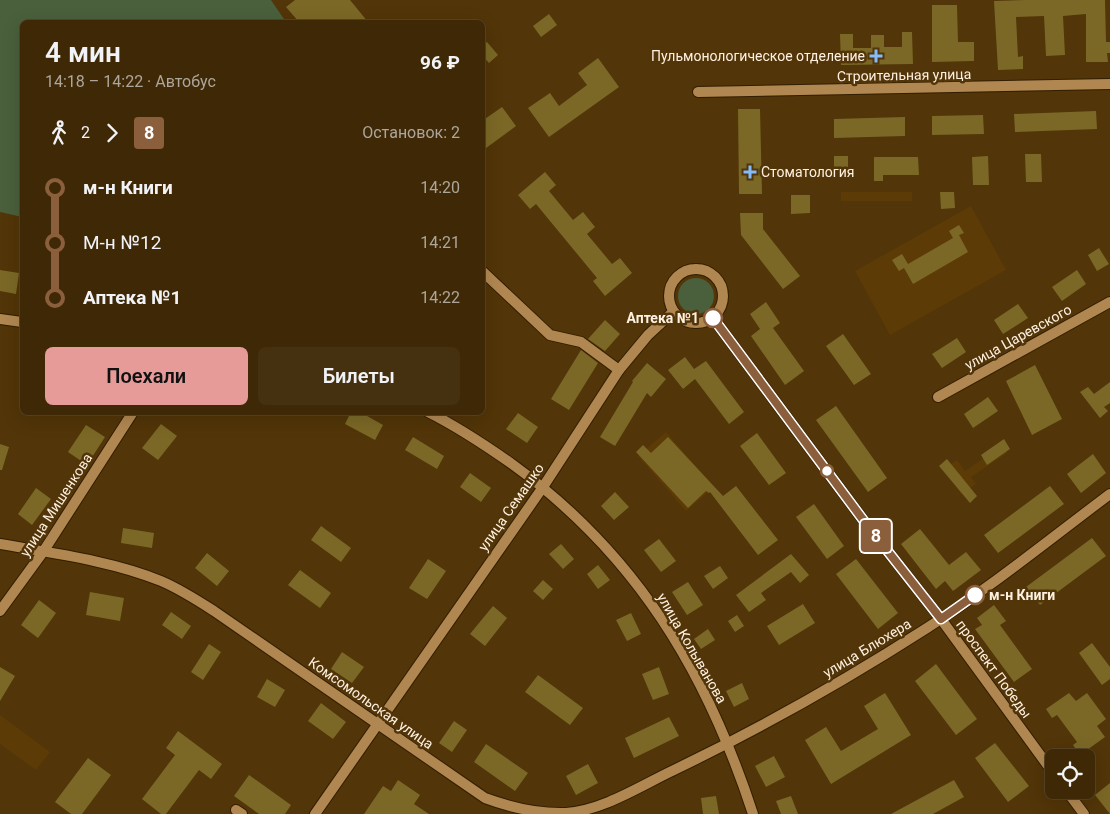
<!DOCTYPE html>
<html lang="ru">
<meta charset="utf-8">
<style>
:root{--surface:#3e2806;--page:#453010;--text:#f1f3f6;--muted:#ada69b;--line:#574428;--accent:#e69b98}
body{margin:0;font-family:Roboto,sans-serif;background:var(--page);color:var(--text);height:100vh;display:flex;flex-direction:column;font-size:19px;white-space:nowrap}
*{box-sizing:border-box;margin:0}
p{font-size:16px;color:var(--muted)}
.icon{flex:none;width:28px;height:28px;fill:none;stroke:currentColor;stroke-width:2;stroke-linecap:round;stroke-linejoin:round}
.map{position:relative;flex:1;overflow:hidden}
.side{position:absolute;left:20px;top:20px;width:465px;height:395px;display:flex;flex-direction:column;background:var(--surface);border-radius:8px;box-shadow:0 5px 20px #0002,0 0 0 1px var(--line)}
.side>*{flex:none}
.badge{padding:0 10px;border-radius:4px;font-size:18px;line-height:32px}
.buttons{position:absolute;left:1045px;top:749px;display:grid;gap:10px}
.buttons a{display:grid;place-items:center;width:50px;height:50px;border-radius:8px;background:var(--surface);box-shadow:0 5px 20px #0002,0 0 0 1px var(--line);font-size:25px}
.map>.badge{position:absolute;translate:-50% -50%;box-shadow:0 0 0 2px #fff}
.legs{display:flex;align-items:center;gap:8px;height:55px;padding:0 25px;font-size:16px}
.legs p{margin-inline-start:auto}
.summary{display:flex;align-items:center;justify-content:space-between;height:85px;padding:0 25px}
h1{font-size:28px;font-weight:600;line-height:38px}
.primary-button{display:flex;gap:10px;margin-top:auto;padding:10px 25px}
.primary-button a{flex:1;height:58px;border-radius:8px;background:var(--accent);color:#111;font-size:20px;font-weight:600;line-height:58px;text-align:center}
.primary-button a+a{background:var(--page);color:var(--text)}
ul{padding:0 25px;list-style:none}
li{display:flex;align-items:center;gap:18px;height:55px;font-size:19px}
li i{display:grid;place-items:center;width:8px;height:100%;margin:0 6px;background:currentColor}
li i::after{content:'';width:12px;height:12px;margin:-6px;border:4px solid;border-radius:50%;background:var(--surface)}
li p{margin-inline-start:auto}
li:first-child i{background:linear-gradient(#0000 50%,currentColor 0)}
li:last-child i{background:linear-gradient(currentColor 50%,#0000 0)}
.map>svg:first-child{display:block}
</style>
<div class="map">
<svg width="1110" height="814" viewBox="0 0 1110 814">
<rect width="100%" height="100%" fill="#523508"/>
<g fill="#5c3b06">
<rect x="841" y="192" width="71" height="9"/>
<path d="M971 206 1006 270 890 335 855 271Z"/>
<path d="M666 432 714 487 686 511 638 456Z"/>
<path d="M1002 446 1007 453 971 477 976 484 961 494 944 469 957 460 965 471Z"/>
<path d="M0 715 50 752 36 770 0 744Z"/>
</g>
<g fill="#4a5f3b">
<path d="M0 0H271L286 22H22V217L0 212Z"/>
<circle cx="696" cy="296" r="18"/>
</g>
<g fill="#7b6826">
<path d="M295 0H350L368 22H299L286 7Z"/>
<path d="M1025 0H1105L1106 42H1110V53H1107L1108 62H1086V14L1063 16 1065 55 1046 56 1044 16 1016 17 1018 57 1023 56V69L998 70 994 1Z"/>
<path d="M932 5H957L958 42H974V61L932 62Z"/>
<path d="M549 14 557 25 541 37 533 26Z"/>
<path d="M902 32H912L913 64 841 65 840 34H853V48H871V35H884V47H902Z"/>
<path d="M487 42 498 55 489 63 482 55V46Z"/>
<path d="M598 58 619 87 549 137 528 108 550 93 559 106 587 85 578 73Z"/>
<path d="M502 107 516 126 482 151V121Z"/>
<path d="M738 109H760L762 194H739Z"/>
<path d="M1096 111 1097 129 1015 132 1014 114Z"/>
<path d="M983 115 984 134 932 135V116Z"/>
<path d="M905 117V136L834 138V119Z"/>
<path d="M1025 154H1041L1042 182H1026Z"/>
<rect x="834" y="156" width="14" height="15"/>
<path d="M988 156 989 185H973L972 157Z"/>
<path d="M874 157H918L919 175H883V181H874Z"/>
<path d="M545 172 556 185 549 191 573 220 583 212 595 227 587 234 612 264 620 258 632 273 605 296 593 281 597 278 536 204 530 209 518 195Z"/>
<path d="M940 192H954L955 208 941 209Z"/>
<path d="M791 195H810V213L791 214Z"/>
<path d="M740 213H763V229L800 276 783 289 741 235Z"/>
<path d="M959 225 964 233 959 235 968 252 913 284 904 268 899 271 892 260 902 254 908 264 953 238 949 231Z"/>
<path d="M1099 248 1109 264 1097 271 1088 255Z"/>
<path d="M0 270 19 273 16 294 0 291Z"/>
<path d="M1077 270 1086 284 1062 301 1052 287Z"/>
<path d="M766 302 780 323 773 328 804 371 785 385 751 336 760 329 750 314Z"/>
<path d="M1018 304 1028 318 1003 334 994 320Z"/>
<path d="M605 320 620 334 605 351 588 339Z"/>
<path d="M843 334 871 374 854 385 826 346Z"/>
<path d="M957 338 966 352 942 368 932 354Z"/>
<path d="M581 350 598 363 569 410 551 399Z"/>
<path d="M685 357 694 369 706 361 744 412 729 424 695 379 683 389 668 370Z"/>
<path d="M647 363 666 379 651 397 647 393 615 446 600 437 633 382 632 381Z"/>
<path d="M1035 365 1062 419 1032 435 1006 381Z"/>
<path d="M1110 382V403L1104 407 1108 411 1100 418 1080 392 1088 387 1094 394Z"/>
<path d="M988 397 998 411 973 428 964 414Z"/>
<path d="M836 406 887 478 868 492 816 420Z"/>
<path d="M351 412H360L383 425 375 440 345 424Z"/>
<path d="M518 413 538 427 527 443 506 429Z"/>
<path d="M161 424 177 436 158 460 142 448Z"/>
<path d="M86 425 105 437 87 465 68 452Z"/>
<path d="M757 433 786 473 769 485 740 446Z"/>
<path d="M413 437 444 456 437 469 405 450Z"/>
<path d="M668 437 723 496 736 486 778 540 758 555 710 492 709 493 706 491 688 508 636 452 643 445 651 453Z"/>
<path d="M1004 439 1010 449 987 465 981 455Z"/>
<path d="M0 444 9 447 2 470H0Z"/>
<path d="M1093 454 1106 473 1081 493 1067 474Z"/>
<path d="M947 459 977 496 970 503 939 466Z"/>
<path d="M470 473 491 488 481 502 460 487Z"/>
<path d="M1050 486 1064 504 998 553 984 535Z"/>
<path d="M36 488 51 499 32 525 18 514Z"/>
<path d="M615 492 629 507 614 520 601 506Z"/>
<path d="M814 504 844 546 827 559 796 517Z"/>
<path d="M321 526 351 548 341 562 311 540Z"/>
<path d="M123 528 154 533 152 548 121 543Z"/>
<path d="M920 529 949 565 966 552 981 570 953 591 945 581 936 589 901 544Z"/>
<path d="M1092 538 1106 556 1040 605 1026 587Z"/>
<path d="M659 539 676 561 661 572 644 550Z"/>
<path d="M561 544 574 559 563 569 549 554Z"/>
<path d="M207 553 229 571 217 586 195 568Z"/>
<path d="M791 554 809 575 800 583 791 572 761 593 766 600 749 612 736 595Z"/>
<path d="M428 559 446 571 427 599 409 588Z"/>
<path d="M856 559 898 613 878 629 836 574Z"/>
<path d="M598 565 610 580 598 589 587 574Z"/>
<path d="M720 566 728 578 713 589 704 576Z"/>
<path d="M300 570 331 593 320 608 288 585Z"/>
<path d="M543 580 553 589 543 600 533 591Z"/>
<path d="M688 582 703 605 687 615 672 592Z"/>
<path d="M90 592 124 598 120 621 86 615Z"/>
<path d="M39 600 56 613 38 638 21 625Z"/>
<path d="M803 604 815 623 779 645 767 626Z"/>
<path d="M994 605 1006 621 1000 625 1032 669 1014 682 975 629 982 625 977 618Z"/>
<path d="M493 606 507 618 485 646 470 634Z"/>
<path d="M171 612 191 626 182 639 162 625Z"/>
<path d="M631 613 641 634 627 641 616 620Z"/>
<path d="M737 615 744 626 735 632 728 621Z"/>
<path d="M708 629 715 640 701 649 694 639Z"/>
<path d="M1092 643 1110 667V679L1102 685 1079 653Z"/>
<path d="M209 644 221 652 203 680 191 672Z"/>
<path d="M342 652 364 667 352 683 331 669Z"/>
<path d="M936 664 977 719 956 735 915 681Z"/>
<path d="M0 667 15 676 0 701Z"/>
<path d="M659 667 669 694 653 700 642 674Z"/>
<path d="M538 675 583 708 570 725 525 692Z"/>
<path d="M267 679 285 690 275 707 257 697Z"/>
<path d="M742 683 749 699 734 707 726 691Z"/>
<path d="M885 693 911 735 831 784 805 740 826 727 841 751 878 729 864 706Z"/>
<path d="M1069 693 1076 701 1087 693 1106 719 1097 726 1105 737 1080 755 1073 745 1077 742 1057 715 1052 718 1046 709Z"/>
<path d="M321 703 346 722 333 739 308 721Z"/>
<path d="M669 717 679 736 634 758 625 738Z"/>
<path d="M454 721 467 730 452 752 439 743Z"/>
<path d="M178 731 222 764 211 779 199 770 166 814H161L142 799 175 755 166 748Z"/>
<path d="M995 743 1029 786 1008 802 975 758Z"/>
<path d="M486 744 528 773 515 791 474 762Z"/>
<path d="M774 756 785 777 766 787 755 766Z"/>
<path d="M88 758 111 775 82 814H71L55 802Z"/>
<path d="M588 764 598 783 576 795 566 776Z"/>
<path d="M249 775 291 805 285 814H259L234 796Z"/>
<path d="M398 780 420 795 414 804 429 814H364L383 786 391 791Z"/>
<path d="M954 780 964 797 933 814H891Z"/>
<path d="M1110 783V814L1095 795Z"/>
<path d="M716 796 719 814H703L701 798Z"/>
<path d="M791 796 798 814H781L776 801Z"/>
</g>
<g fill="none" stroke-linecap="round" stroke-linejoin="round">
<g stroke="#321e01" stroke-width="12">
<g id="street">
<path d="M698 92 1110 84"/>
<circle cx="696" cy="296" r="27"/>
<path d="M482 271 550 335 581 342 619 370"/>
<path d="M713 318 864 521 941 619 1054 774"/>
<path d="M0 319 22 322"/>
<path d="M938 397 1110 302"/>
<path d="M428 412C458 427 485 445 512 464 636 554 706 670 753 814"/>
<path d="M0 544C51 553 113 561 161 581 180 589 197 600 214 611L485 798C512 808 537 814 566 813 604 810 640 786 674 770 761 728 846 680 927 628 991 587 1050 539 1110 494"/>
<path d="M0 611 43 552 133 412"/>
<path d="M1066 790 1084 814"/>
<path d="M236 810 242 814"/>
<path d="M315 814 543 487 619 370 648 335 673 312"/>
</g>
</g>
<use href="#street" stroke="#b08751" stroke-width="10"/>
</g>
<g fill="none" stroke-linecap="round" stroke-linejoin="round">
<g stroke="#fff" stroke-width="11">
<path id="line-1" d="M713 318 864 521 941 619 975 595"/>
</g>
<use href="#line-1" stroke="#8b5e3c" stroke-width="8"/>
</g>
<g fill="#84bcfb" stroke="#523508" stroke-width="2">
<path d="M873.5 48.5h5v5h5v5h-5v5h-5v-5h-5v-5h5z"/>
<path d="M747.5 164.5h5v5h5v5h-5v5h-5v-5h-5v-5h5z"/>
</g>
<g fill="#fff" stroke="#8b5e3c" stroke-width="2.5">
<circle cx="713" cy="318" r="9"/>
<circle cx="827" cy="471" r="6"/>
<circle cx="975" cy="595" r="9"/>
</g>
<g text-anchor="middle" stroke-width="5" stroke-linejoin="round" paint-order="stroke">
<g font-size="14" fill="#fff1e1" stroke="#523508" text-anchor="end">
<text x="865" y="61">Пульмонологическое отделение</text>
<text x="761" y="177" text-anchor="start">Стоматология</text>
</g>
<g font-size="14" fill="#fff1e1" stroke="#523508">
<text transform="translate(904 75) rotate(-1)" y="5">Строительная улица</text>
<text transform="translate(1018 337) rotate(-29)" y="5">улица Царевского</text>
<text transform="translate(56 505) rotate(-57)" y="5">улица Мишенкова</text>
<text transform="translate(511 507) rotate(-55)" y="5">улица Семашко</text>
<text transform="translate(692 648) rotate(60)" y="5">улица Колыванова</text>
<text transform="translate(867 648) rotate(-31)" y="5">улица Блюхера</text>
<text transform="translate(994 669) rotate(54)" y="5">проспект Победы</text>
<text transform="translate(371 703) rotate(35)" y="5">Комсомольская улица</text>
</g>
<g font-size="14" font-weight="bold" fill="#fff1e1" stroke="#523508" text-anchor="end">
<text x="699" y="323">Аптека №1</text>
<text x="989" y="600" text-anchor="start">м-н Книги</text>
</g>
</g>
</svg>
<div class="buttons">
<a><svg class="icon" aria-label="locate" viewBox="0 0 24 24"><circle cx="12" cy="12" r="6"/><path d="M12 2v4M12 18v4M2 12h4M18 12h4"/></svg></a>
</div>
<b class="badge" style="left:876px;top:536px;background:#8b5e3c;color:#fff">8</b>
<section class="side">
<div class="summary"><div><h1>4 мин</h1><p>14:18 – 14:22 · Автобус</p></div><b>96 ₽</b></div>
<div class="legs"><svg class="icon" aria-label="walk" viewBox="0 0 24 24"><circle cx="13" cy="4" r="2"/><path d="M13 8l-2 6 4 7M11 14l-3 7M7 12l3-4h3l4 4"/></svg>2<svg class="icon" aria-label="forward" viewBox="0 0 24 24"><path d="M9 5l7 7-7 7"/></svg><b class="badge" style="background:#8b5e3c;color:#fff">8</b><p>Остановок: 2</p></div>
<ul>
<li><i style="color:#8b5e3c"></i><b>м-н Книги</b><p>14:20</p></li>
<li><i style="color:#8b5e3c"></i><span>М-н №12</span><p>14:21</p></li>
<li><i style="color:#8b5e3c"></i><b>Аптека №1</b><p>14:22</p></li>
</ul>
<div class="primary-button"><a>Поехали</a><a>Билеты</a></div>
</section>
</div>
